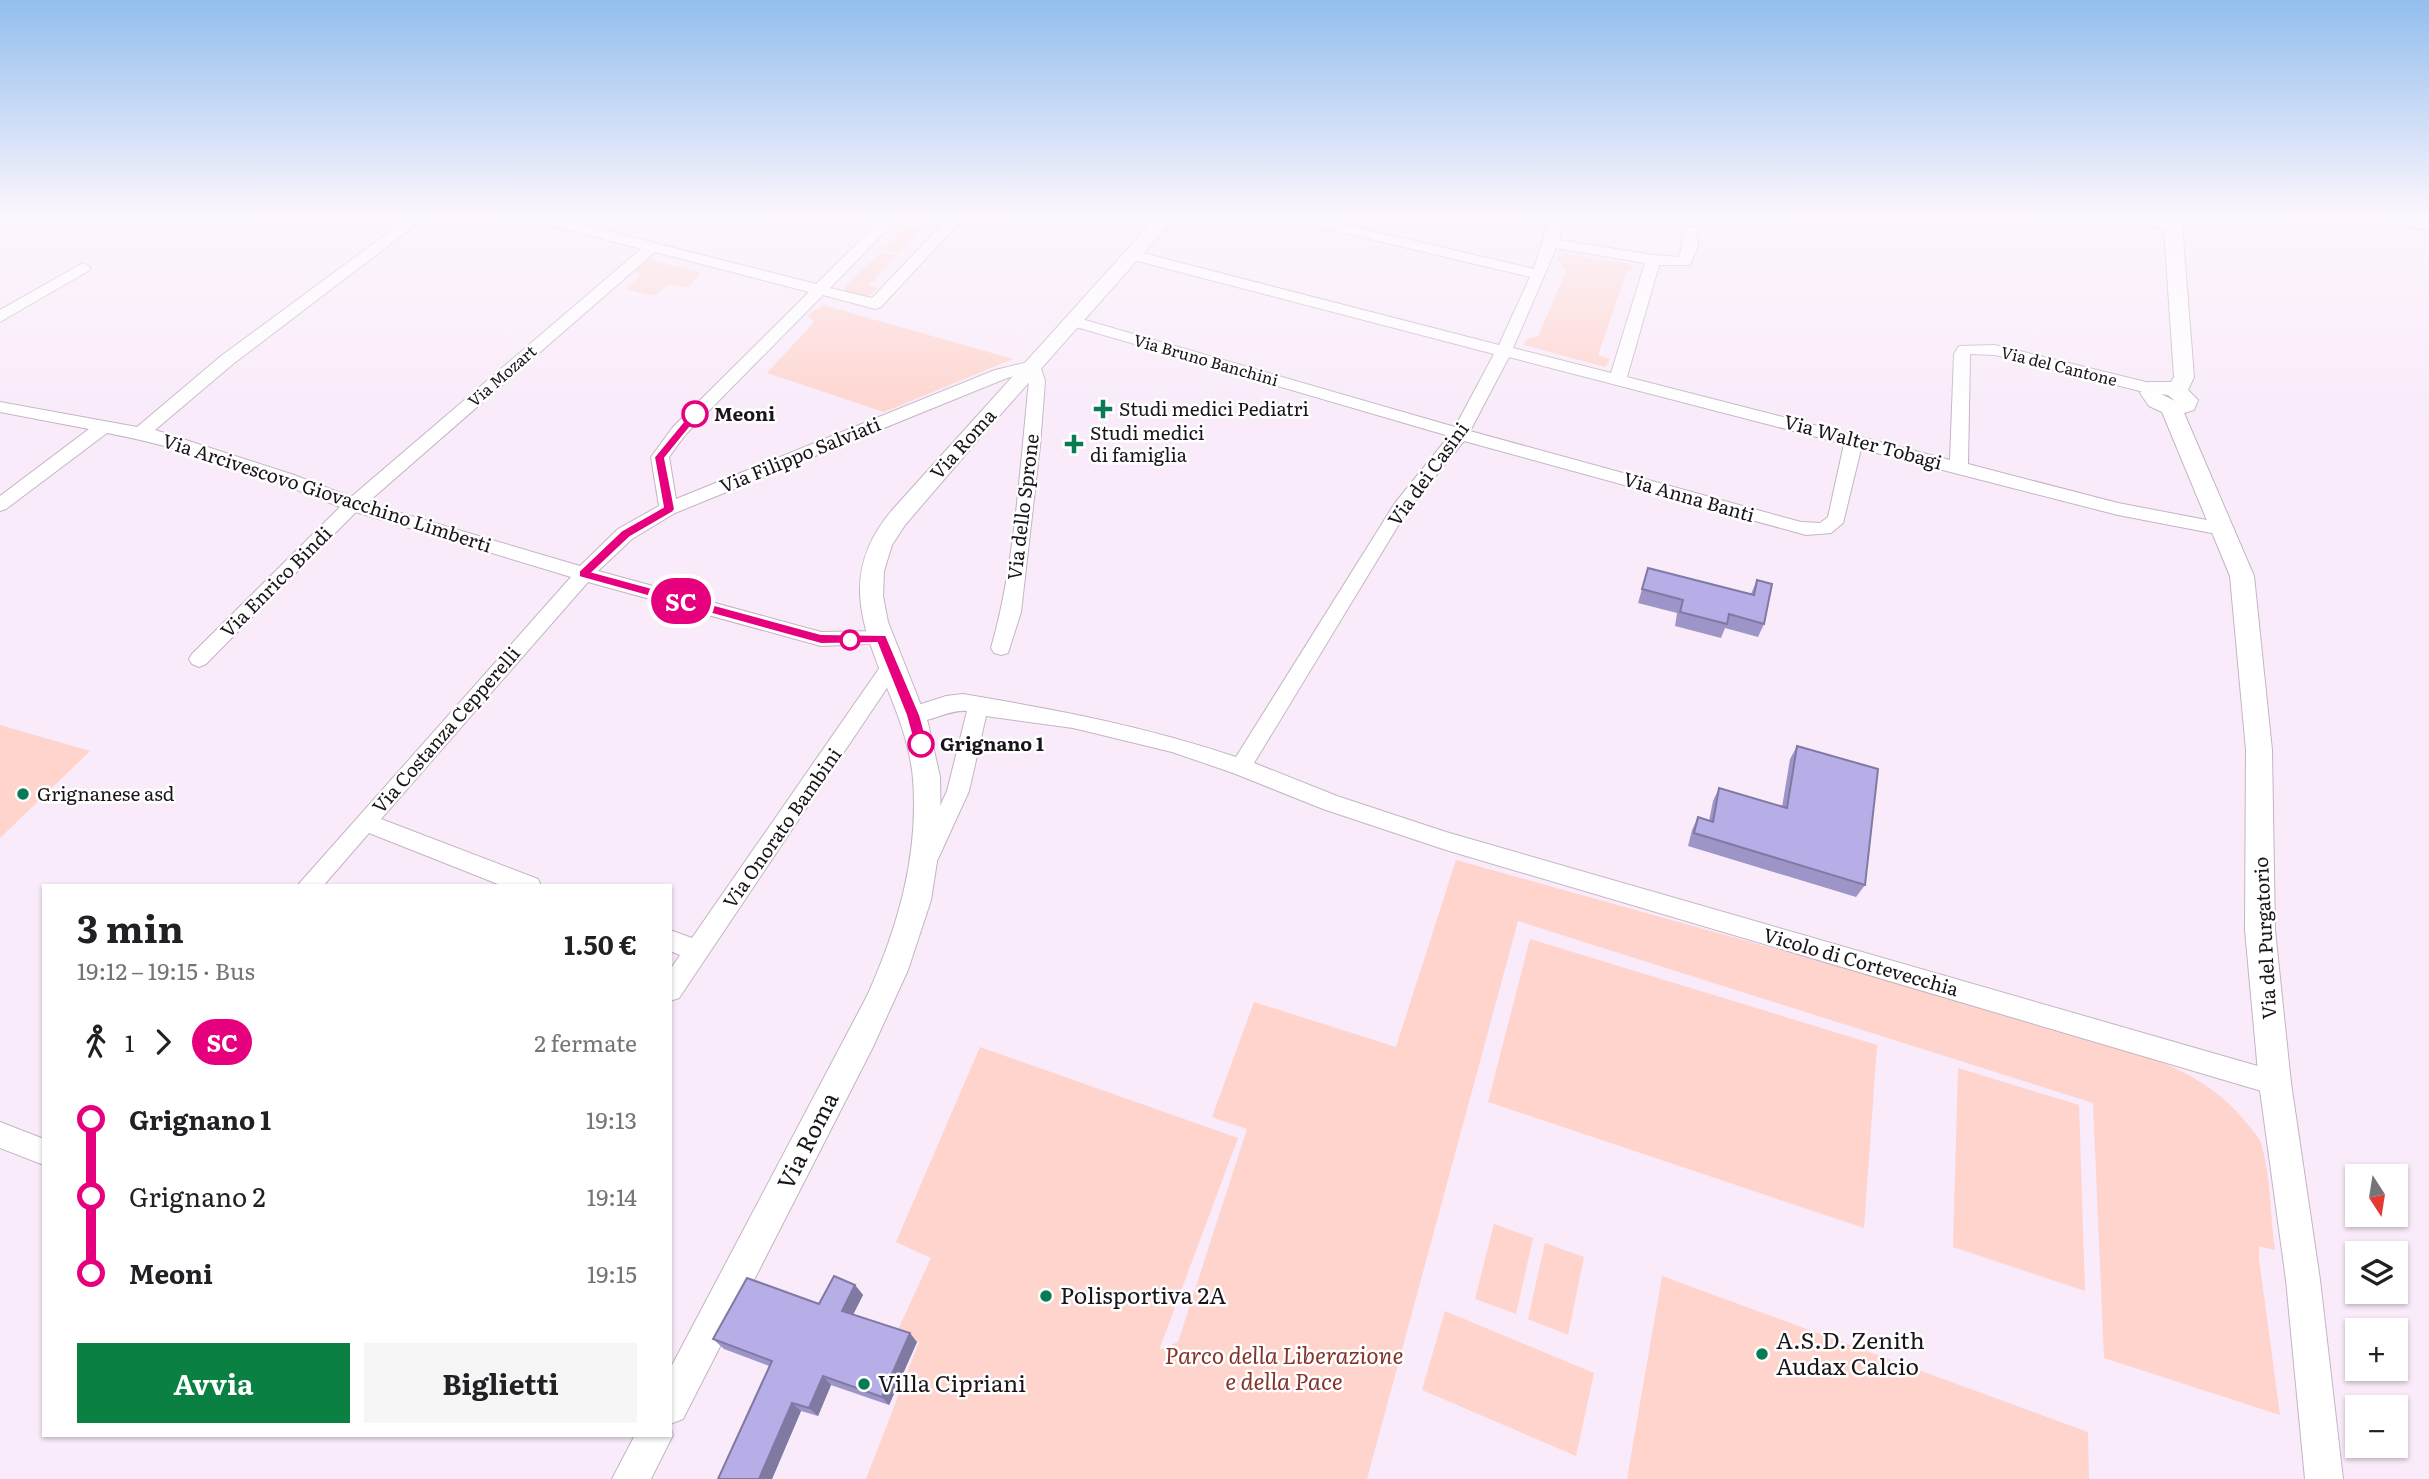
<!DOCTYPE html>
<html lang="it">
<meta charset="utf-8">
<style>
:root{--surface:#fff;--page:#f6f6f6;--text:#202124;--muted:#757577;--accent:#0b8043}
body{margin:0;font-family:Literata,serif;background:var(--page);color:var(--text);height:100vh;display:flex;flex-direction:column;font-size:26px;white-space:nowrap}
*{box-sizing:border-box;margin:0}
p{font-size:23px;color:var(--muted)}
.icon{flex:none;width:38px;height:38px;fill:none;stroke:currentColor;stroke-width:2;stroke-linecap:round;stroke-linejoin:round}
.map{position:relative;flex:1;overflow:hidden}
.panel{position:absolute;left:42px;top:884px;width:630px;height:553px;display:flex;flex-direction:column;background:var(--surface);border-radius:0px;box-shadow:0 2px 5px #0004}
.panel>*{flex:none}
.badge{padding:0 14px;border-radius:23px;font-size:24px;line-height:46px}
.needle{width:46px;rotate:168deg}
.controls{position:absolute;left:2345px;top:1164px;display:grid;gap:14px}
.controls a{display:grid;place-items:center;width:63px;height:63px;border-radius:0px;background:var(--surface);box-shadow:0 2px 5px #0004;font-size:35px}
.map>.badge{position:absolute;translate:-50% -50%;box-shadow:0 0 0 4px #fff}
.legs{display:flex;align-items:center;gap:10px;height:77px;padding:0 35px;font-size:23px}
.legs p{margin-inline-start:auto}
.overview{display:flex;align-items:center;justify-content:space-between;height:119px;padding:0 35px}
h1{font-size:38px;font-weight:700;line-height:52px}
.action{display:flex;gap:14px;margin-top:auto;padding:14px 35px}
.action a{flex:1;height:80px;border-radius:0px;background:var(--accent);color:#fff;font-size:28px;font-weight:700;line-height:80px;text-align:center}
.action a+a{background:var(--page);color:var(--text)}
ul{padding:0 35px;list-style:none}
li{display:flex;align-items:center;gap:24px;height:77px;font-size:26px}
li i{display:grid;place-items:center;width:10px;height:100%;margin:0 9px;background:currentColor}
li i::after{content:'';width:18px;height:18px;margin:-9px;border:5px solid;border-radius:50%;background:var(--surface)}
li p{margin-inline-start:auto}
li:first-child i{background:linear-gradient(#0000 50%,currentColor 0)}
li:last-child i{background:linear-gradient(currentColor 50%,#0000 0)}
.map>svg:first-child{display:block}
</style>
<div class="map">
<svg width="2429" height="1479" viewBox="0 0 2429 1479">
<rect width="100%" height="100%" fill="#f9ebfa"/>
<g fill="#fed4cd">
<path d="M905 226 921 229 899 253 883 249Z"/>
<path d="M881 252 897 255 869 285 877 288C868 300 858 295 845 292V286Z"/>
<path d="M1564 254 1630 264 1633 270 1627 271 1598 355 1610 359 1605 367 1524 345 1525 340 1538 336 1566 271 1557 258Z"/>
<path d="M649 259 701 273 688 287 668 285 654 296 626 289 641 276 635 271Z"/>
<path d="M823 305 1013 359 884 412 767 373 814 322 808 315Z"/>
<path d="M0 725 90 751 0 838Z"/>
<path d="M1456 860 2081 1034C2141 1054 2204 1070 2245 1121 2250 1128 2258 1135 2261 1143 2271 1177 2270 1215 2275 1250L2259 1246V1259L2280 1415 2104 1358 2093 1103 1518 921 1367 1479H866L919 1342 896 1334 931 1258 896 1242 980 1047 1238 1138 1159 1350 1178 1342 1247 1129 1212 1117 1254 1002 1396 1047Z"/>
<path d="M1530 939 1877 1045 1864 1228 1488 1102Z"/>
<path d="M1958 1068 2079 1105 2085 1291 1953 1247Z"/>
<path d="M1494 1224 1533 1238 1516 1314 1475 1299Z"/>
<path d="M1545 1243 1584 1257 1568 1335 1528 1319Z"/>
<path d="M1662 1276 2088 1432 2089 1479H1627Z"/>
<path d="M1445 1311 1594 1373 1576 1456 1422 1390Z"/>
</g>
<g fill="none" stroke-linecap="round" stroke-linejoin="round">
<g stroke="#c3b5c4" stroke-width="2">
<g id="minor">
<path d="M415 213H431L233 364 155 430 294 475 351 497 641 249 515 216 513 213H537L816 284 888 213H903L830 288 872 298 953 213H968L881 307 875 309 823 295 685 435 669 457 676 499 995 370 1033 361 1039 362 1045 381 1040 446 1021 612 1008 653 1001 655 994 653 991 648C1015 565 1020 467 1029 381L1027 373 1007 378 675 513 632 539 598 571 821 632 881 631 888 633 891 638 888 643 821 646 588 582 381 819 538 879 541 886H503L369 833 323 886H297L571 577 356 512 206 664 199 667 192 664 189 659 192 654 340 507C264 476 187 448 107 433L6 509 0 511V496L89 429 0 412V402L137 427 221 356ZM655 252 809 292 673 427 654 453 651 457 659 506 618 529 580 566 367 503Z"/>
<path d="M1271 213H1296L1534 269 1551 213H1565L1559 240 1653 255 1679 257C1683 247 1681 235 1686 227H1696L1698 246 1690 265H1659L1627 377 1950 460 1954 354 1959 346 1995 345 2158 385 2160 389 2158 393 2152 394 1995 355 1970 354 1968 464 2118 503 2222 523 2229 525 2231 529 2229 533 2222 535 2118 515 1861 449 1843 523 1831 533 1806 535 1464 441 1407 511 1254 763 1337 796 1446 832 2275 1071 2284 1075 2288 1083 2284 1091 2275 1095 1446 850 1323 809 1233 773 1172 752 1073 728 986 716 969 791 938 859 930 861 922 859 919 852 947 791 967 711C946 709 924 727 906 721L903 715 906 709 946 696 963 694C1058 710 1144 726 1236 757L1395 503 1449 436 1066 324 1064 321 1066 318H1078L1455 427 1494 354 1126 258 1123 255 1126 252 1131 250 1499 345 1530 277 1273 216ZM1556 248 1645 263 1611 373 1513 348ZM1509 357 1844 444 1828 517 1820 523 1801 522 1470 431Z"/>
<path d="M2122 213H2142L2179 229 2177 232H2167Z"/>
<path d="M83 263 91 268 88 271 0 322V310Z"/>
<path d="M892 657 899 660 902 665 899 670 679 998 670 1001V970L680 955 670 951V930L692 938 885 660Z"/>
<path d="M0 1122 44 1139V1165L0 1148Z"/>
</g>
</g>
<g stroke="#c3b5c4" stroke-width="2">
<g id="tertiary">
<path d="M1160 213H1179L984 433 905 525 892 545 884 571 883 596 888 622 928 723 940 777 941 836 931 900 908 970 872 1049 683 1419 670 1424V1369L867 996C898 927 919 855 913 779 905 679 811 602 894 508Z"/>
<path d="M2163 213H2181L2194 377 2188 390 2198 400 2194 410 2184 413 2254 576 2272 750 2275 930 2291 1083 2320 1280 2343 1479H2305L2286 1280 2259 1083 2245 930 2246 750 2230 576 2162 412 2149 406 2140 393 2149 382H2171L2174 377ZM2161 394 2168 395 2175 401Z"/>
<path d="M2352 213H2392L2429 220V230L2361 218Z"/>
<path d="M670 1427 673 1435 651 1479H612L635 1435H670Z"/>
</g>
</g>
<use href="#minor" fill="#fff" fill-rule="evenodd"/>
<use href="#tertiary" fill="#fff" fill-rule="evenodd"/>
</g>
<g fill="#9d95c7">
<path d="M1648 568 1751 594 1757 580 1764 624 1758 637 1725 628 1721 638 1675 626 1677 613 1638 603Z"/>
<path d="M1797 746 1865 885 1856 897 1688 846 1692 830 1698 817 1709 821 1713 801 1719 788 1782 807 1790 759Z"/>
<path d="M855 1285 863 1295 853 1314 917 1342 889 1405 831 1385 818 1416 801 1411 772 1479 769 1366 724 1349 713 1339 819 1304Z"/>
</g>
<g fill="#8079a2">
<path d="M855 1285 863 1295 850 1321 842 1311Z"/>
<path d="M910 1333 917 1342 889 1405 882 1397Z"/>
<path d="M823 1376 831 1385 818 1416 809 1408Z"/>
<path d="M792 1403 801 1411 772 1479H759Z"/>
</g>
<g fill="#b7ade7" stroke="#8079a2" stroke-width="2">
<path d="M1648 568 1754 595 1757 580 1772 584 1764 624 1729 614 1727 624 1680 612 1683 600 1642 589Z"/>
<path d="M1797 746 1878 769 1865 885 1694 833 1698 817 1713 822 1719 788 1787 808Z"/>
<path d="M834 1276 855 1285 842 1311 910 1333 882 1397 823 1376 809 1408 792 1403 759 1479H718L772 1361 713 1339 747 1278 819 1304Z"/>
</g>
<linearGradient id="sky" x2="0" y2="1"><stop stop-color="#92beee"/><stop offset="0.51" stop-color="#fcf6fd"/><stop offset="1" stop-color="#fcf6fd" stop-opacity="0"/></linearGradient>
<rect width="2429" height="420" fill="url(#sky)"/>
<path fill="#e6007e" stroke="#fff" stroke-width="2" d="M691 412 701 414 665 458 675 509 673 512 630 537 593 572 821 634 886 635 920 715 928 744 926 747H916L914 744 906 715 877 643 821 644 579 577V571L621 531 663 507 654 457Z"/>
<g fill="#087a56" stroke="#fff" stroke-width="2.5">
<path d="M1099.5 398.5h7v7h7v7h-7v7h-7v-7h-7v-7h7z"/>
<path d="M1070.5 433.5h7v7h7v7h-7v7h-7v-7h-7v-7h7z"/>
<circle cx="23" cy="794" r="7"/>
<circle cx="1046" cy="1296" r="7"/>
<circle cx="1762" cy="1354" r="7"/>
<circle cx="864" cy="1384" r="7"/>
</g>
<g fill="#fff" stroke="#e6007e" stroke-width="3.5">
<circle cx="695" cy="414" r="12"/>
<circle cx="850" cy="640" r="9"/>
<circle cx="921" cy="744" r="12"/>
</g>
<g text-anchor="middle" stroke-width="5" stroke-linejoin="round" paint-order="stroke">
<g font-size="16" fill="#1a151a" stroke="#fff">
<text transform="translate(1206 360) rotate(16)" y="6">Via Bruno Banchini</text>
<text transform="translate(2059 366) rotate(14)" y="6">Via del Cantone</text>
<text transform="translate(502 376) rotate(-41)" y="6">Via Mozart</text>
</g>
<g font-size="19" fill="#1a151a" stroke="#fff" text-anchor="start">
<text x="1119" y="416">Studi medici Pediatri</text>
<text x="1090" y="440">Studi medici<tspan x="1090" dy="22">di famiglia</tspan></text>
<text x="37" y="801">Grignanese asd</text>
</g>
<g font-size="19" font-weight="bold" fill="#1a151a" stroke="#fff" text-anchor="start">
<text x="714" y="421">Meoni</text>
<text x="940" y="751">Grignano 1</text>
</g>
<g font-size="19" fill="#1a151a" stroke="#fff">
<text transform="translate(1863 442) rotate(15)" y="7">Via Walter Tobagi</text>
<text transform="translate(963 444) rotate(-48)" y="7">Via Roma</text>
<text transform="translate(800 455) rotate(-22)" y="7">Via Filippo Salviati</text>
<text transform="translate(1428 474) rotate(-54)" y="7">Via dei Casini</text>
<text transform="translate(327 493) rotate(18)" y="7">Via Arcivescovo Giovacchino Limberti</text>
<text transform="translate(1689 497) rotate(16)" y="7">Via Anna Banti</text>
<text transform="translate(1023 507) rotate(-83)" y="7">Via dello Sprone</text>
<text transform="translate(276 582) rotate(-45)" y="7">Via Enrico Bindi</text>
<text transform="translate(446 730) rotate(-49)" y="7">Via Costanza Cepperelli</text>
<text transform="translate(782 828) rotate(-55)" y="7">Via Onorato Bambini</text>
<text transform="translate(2265 938) rotate(-93)" y="7">Via del Purgatorio</text>
<text transform="translate(1861 962) rotate(16)" y="7">Vicolo di Cortevecchia</text>
</g>
<g font-size="23" fill="#1a151a" stroke="#fff">
<text transform="translate(808 1141) rotate(-63)" y="8">Via Roma</text>
</g>
<g font-size="23" fill="#1a151a" stroke="#fff" text-anchor="start">
<text x="1060" y="1304">Polisportiva 2A</text>
<text x="1776" y="1349">A.S.D. Zenith<tspan x="1776" dy="26">Audax Calcio</tspan></text>
<text x="878" y="1392">Villa Cipriani</text>
</g>
<g font-size="23" font-style="italic" fill="#84342b" stroke="#fff">
<text x="1284" y="1364">Parco della Liberazione<tspan x="1284" dy="26">e della Pace</tspan></text>
</g>
</g>
</svg>
<div class="controls">
<a><svg class="needle" viewBox="-14 -14 28 28"><path d="M0-13l5 13h-10z" fill="#e53935"/><path d="M0 13l5-13h-10z" fill="#757577"/></svg></a>
<a><svg class="icon" aria-label="layers" viewBox="0 0 24 24"><path d="M12 4l9 5-9 5-9-5zM3 14l9 5 9-5"/></svg></a>
<a>+</a>
<a>−</a>
</div>
<b class="badge" style="left:681px;top:601px;background:#e6007e;color:#fff">SC</b>
<section class="panel">
<div class="overview"><div><h1>3 min</h1><p>19:12 – 19:15 · Bus</p></div><b>1.50 €</b></div>
<div class="legs"><svg class="icon" aria-label="walk" viewBox="0 0 24 24"><circle cx="13" cy="4" r="2"/><path d="M13 8l-2 6 4 7M11 14l-3 7M7 12l3-4h3l4 4"/></svg>1<svg class="icon" aria-label="forward" viewBox="0 0 24 24"><path d="M9 5l7 7-7 7"/></svg><b class="badge" style="background:#e6007e;color:#fff">SC</b><p>2 fermate</p></div>
<ul>
<li><i style="color:#e6007e"></i><b>Grignano 1</b><p>19:13</p></li>
<li><i style="color:#e6007e"></i><span>Grignano 2</span><p>19:14</p></li>
<li><i style="color:#e6007e"></i><b>Meoni</b><p>19:15</p></li>
</ul>
<div class="action"><a>Avvia</a><a>Biglietti</a></div>
</section>
</div>
